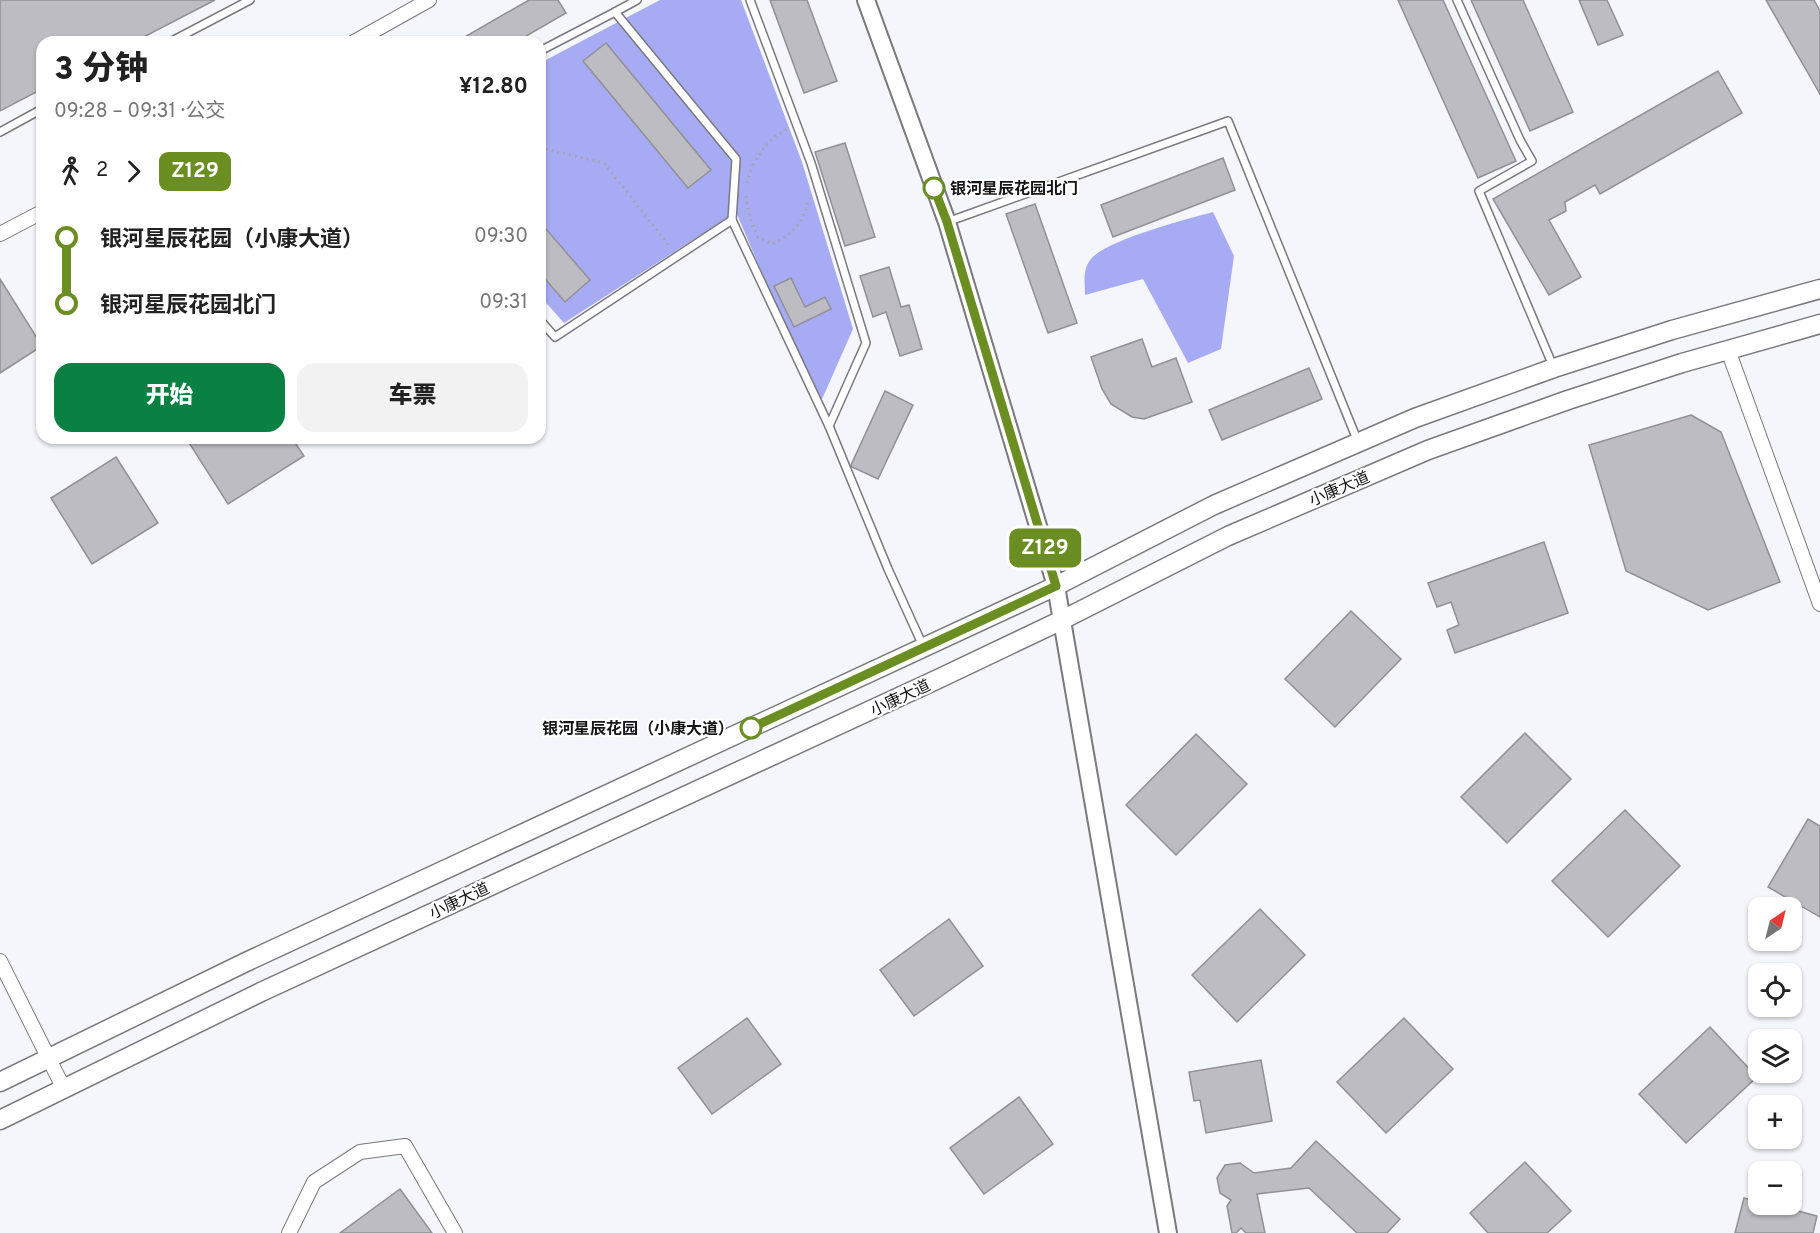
<!DOCTYPE html>
<html lang="zh">
<meta charset="utf-8">
<style>
:root{--surface:#fff;--page:#f2f2f2;--text:#222;--muted:#767676;--accent:#0b8043}
body{margin:0;font-family:Overpass,"Noto Sans SC",sans-serif;background:var(--page);color:var(--text);height:100vh;display:flex;flex-direction:column;font-size:22px;white-space:nowrap}
*{box-sizing:border-box;margin:0}
p{font-size:20px;color:var(--muted)}
.icon{flex:none;width:33px;height:33px;fill:none;stroke:currentColor;stroke-width:2;stroke-linecap:round;stroke-linejoin:round}
.map{position:relative;flex:1;overflow:hidden}
.sheet{position:absolute;left:36px;top:36px;width:510px;height:408px;display:flex;flex-direction:column;background:var(--surface);border-radius:18px;box-shadow:0 2px 4px #0004}
.sheet>*{flex:none}
.badge{padding:0 12px;border-radius:9px;font-size:21px;line-height:39px}
.needle{width:39px;rotate:35deg}
.tools{position:absolute;left:1748px;top:897px;display:grid;gap:12px}
.tools a{display:grid;place-items:center;width:54px;height:54px;border-radius:12px;background:var(--surface);box-shadow:0 2px 4px #0004;font-size:30px}
.map>.badge{position:absolute;translate:-50% -50%;box-shadow:0 0 0 3px #fff}
.legs{display:flex;align-items:center;gap:9px;height:66px;padding:0 18px;font-size:20px}
.legs p{margin-inline-start:auto}
.summary{display:flex;align-items:center;justify-content:space-between;height:102px;padding:0 18px}
h1{font-size:33px;font-weight:800;line-height:45px}
.action{display:flex;gap:12px;margin-top:auto;padding:12px 18px}
.action a{flex:1;height:69px;border-radius:18px;background:var(--accent);color:#fff;font-size:24px;font-weight:800;line-height:69px;text-align:center}
.action a+a{background:var(--page);color:var(--text)}
ul{padding:0 18px;list-style:none}
li{display:flex;align-items:center;gap:21px;height:66px;font-size:22px}
li i{display:grid;place-items:center;width:9px;height:100%;margin:0 8px;background:currentColor}
li i::after{content:'';width:15px;height:15px;margin:-8px;border:4px solid;border-radius:50%;background:var(--surface)}
li p{margin-inline-start:auto}
li:first-child i{background:linear-gradient(#0000 50%,currentColor 0)}
li:last-child i{background:linear-gradient(currentColor 50%,#0000 0)}
.map>svg:first-child{display:block}
</style>
<div class="map">
<svg width="1820" height="1233" viewBox="0 0 1820 1233">
<rect width="100%" height="100%" fill="#f5f6fc"/>
<g fill="#a7abf4">
<path d="M660 0H741L802 162 853 329 819 406 736 212 564 323 540 296V63Z"/>
<path d="M1213 212 1234 256 1221 349 1188 363 1143 279 1085 295C1085 282 1082 270 1091 259 1106 240 1187 219 1213 212Z"/>
</g>
<g fill="#bcbcc2" stroke="#909095" stroke-width="1.5">
<path d="M0 0H215L134 42H42V89L0 111Z"/>
<path d="M529 0H558L566 13 516 42H456Z"/>
<path d="M770 0H807L837 81 804 93Z"/>
<path d="M1398 0H1443L1516 161 1478 178Z"/>
<path d="M1471 0H1523L1573 112 1530 131Z"/>
<path d="M1579 0H1607L1623 35 1598 45Z"/>
<path d="M1766 0H1814L1820 11V94Z"/>
<path d="M606 43 711 170 688 188 583 61Z"/>
<path d="M1718 71 1742 113 1600 194 1595 185 1565 202 1566 211 1549 220 1581 277 1549 295 1493 199Z"/>
<path d="M845 143 875 237 845 246 815 152Z"/>
<path d="M1223 158 1235 190 1113 237 1101 205Z"/>
<path d="M1035 204 1077 323 1048 333 1006 214Z"/>
<path d="M540 222 590 280 565 302 540 273Z"/>
<path d="M889 267 901 307 909 305 922 349 900 356 886 312 873 317 860 276Z"/>
<path d="M791 278 805 307 825 297 831 309 794 327 774 286Z"/>
<path d="M0 279 42 346 0 373Z"/>
<path d="M1142 339 1152 367 1176 358 1192 402 1144 419 1132 417 1111 404 1102 389 1091 357Z"/>
<path d="M1309 368 1322 399 1222 440 1209 410Z"/>
<path d="M885 391 913 405 878 479 852 467 851 465Z"/>
<path d="M1691 415 1721 432 1780 582 1708 610 1626 571 1589 445Z"/>
<path d="M186 438H292L304 456 228 504Z"/>
<path d="M116 457 158 523 92 564 51 498Z"/>
<path d="M1544 542 1568 613 1455 653 1447 630 1459 625 1451 602 1437 607 1428 583Z"/>
<path d="M1351 611 1401 659 1335 727 1285 679Z"/>
<path d="M1525 733 1571 779 1507 843 1461 797Z"/>
<path d="M1196 734 1247 784 1176 855 1126 805Z"/>
<path d="M1625 810 1680 866 1608 937 1552 881Z"/>
<path d="M1808 819 1820 826V917L1768 887Z"/>
<path d="M1260 909 1305 955 1237 1022 1192 975Z"/>
<path d="M949 919 983 966 914 1016 880 970Z"/>
<path d="M747 1018 781 1064 712 1114 678 1068Z"/>
<path d="M1404 1018 1453 1069 1386 1133 1337 1082Z"/>
<path d="M1710 1027 1757 1077 1686 1143 1639 1094Z"/>
<path d="M1261 1060 1272 1121 1206 1133 1200 1100 1194 1101 1189 1072Z"/>
<path d="M1019 1097 1053 1144 984 1194 950 1148Z"/>
<path d="M1316 1141 1400 1219 1387 1233H1357L1309 1188 1257 1194 1265 1233H1246L1241 1228 1236 1233H1232L1227 1206 1231 1200 1220 1193 1217 1178 1225 1165 1240 1163 1254 1173 1291 1168Z"/>
<path d="M1525 1162 1571 1211 1547 1233H1488L1470 1213Z"/>
<path d="M400 1189 432 1233H340Z"/>
<path d="M1744 1198 1758 1201V1204H1772L1817 1216 1813 1233H1735Z"/>
</g>
<g fill="none" stroke-linecap="round" stroke-linejoin="round">
<g stroke="#79797e" stroke-width="10">
<g id="service">
<path d="M637 0 615 12 736 159 732 220 829 426 888 569 923 646"/>
<path d="M750 0 811 163 866 343 829 426"/>
<path d="M1457 0 1520 140 1532 161 1479 191 1553 366"/>
<path d="M170 42 250 0"/>
<path d="M540 51 615 12"/>
<path d="M0 132 42 109"/>
<path d="M947 222 1228 121 1358 442"/>
<path d="M540 320 555 337 732 220"/>
</g>
</g>
<g stroke="#79797e" stroke-width="16">
<g id="minor">
<path d="M354 42 429 0"/>
<path d="M0 234 42 212"/>
<path d="M1728 350 1820 604"/>
<path d="M0 961 64 1089"/>
<path d="M289 1233 314 1182 360 1152 405 1146 455 1233"/>
</g>
</g>
<g stroke="#79797e" stroke-width="20">
<path id="tertiary" d="M866 0 947 222 1056 586 1168 1233"/>
</g>
<g stroke="#79797e" stroke-width="21">
<g id="secondary">
<path d="M0 1082 246 962 1056 586 1214 505 1415 418 1554 368 1672 330 1820 289"/>
<path d="M0 1120 261 992 938 679 1062 620 1228 536 1428 450 1568 400 1682 363 1820 324"/>
</g>
</g>
<g stroke="#a3a3a8" stroke-width="3" stroke-dasharray="1.5 4.5" stroke-linecap="butt">
<path d="M540 148 604 163 670 247"/>
<path d="M753 165C762 149 770 138 787 129"/>
<path d="M747 183 752 165"/>
<path d="M746 196 750 219 758 237 772 244C795 234 803 222 809 198"/>
</g>
<use href="#service" stroke="#fff" stroke-width="7"/>
<use href="#minor" stroke="#fff" stroke-width="14"/>
<use href="#tertiary" stroke="#fff" stroke-width="16"/>
<use href="#secondary" stroke="#fff" stroke-width="18"/>
</g>
<g fill="none" stroke-linecap="round" stroke-linejoin="round">
<g stroke="#fff" stroke-width="14">
<path id="line-1" d="M751 728 1056 586 947 222 934 188"/>
</g>
<use href="#line-1" stroke="#6b8e23" stroke-width="9"/>
</g>
<g fill="#fff" stroke="#6b8e23" stroke-width="3">
<circle cx="934" cy="188" r="10"/>
<circle cx="751" cy="728" r="10"/>
</g>
<g text-anchor="middle" stroke-width="4.5" stroke-linejoin="round" paint-order="stroke">
<g font-size="16" font-weight="bold" fill="#151517" stroke="#fff" text-anchor="start">
<text x="950" y="194">银河星辰花园北门</text>
<text x="734" y="734" text-anchor="end">银河星辰花园（小康大道）</text>
</g>
<g font-size="16" fill="#151517" stroke="#fff">
<text transform="translate(1339 488) rotate(-23)" y="6">小康大道</text>
<text transform="translate(900 697) rotate(-25)" y="6">小康大道</text>
<text transform="translate(459 900) rotate(-25)" y="6">小康大道</text>
</g>
</g>
</svg>
<div class="tools">
<a><svg class="needle" viewBox="-14 -14 28 28"><path d="M0-13l5 13h-10z" fill="#e53935"/><path d="M0 13l5-13h-10z" fill="#767676"/></svg></a>
<a><svg class="icon" aria-label="locate" viewBox="0 0 24 24"><circle cx="12" cy="12" r="6"/><path d="M12 2v4M12 18v4M2 12h4M18 12h4"/></svg></a>
<a><svg class="icon" aria-label="layers" viewBox="0 0 24 24"><path d="M12 4l9 5-9 5-9-5zM3 14l9 5 9-5"/></svg></a>
<a>+</a>
<a>−</a>
</div>
<b class="badge" style="left:1045px;top:548px;background:#6b8e23;color:#fff">Z129</b>
<section class="sheet">
<div class="summary"><div><h1>3 分钟</h1><p>09:28 – 09:31 · 公交</p></div><b>¥12.80</b></div>
<div class="legs"><svg class="icon" aria-label="walk" viewBox="0 0 24 24"><circle cx="13" cy="4" r="2"/><path d="M13 8l-2 6 4 7M11 14l-3 7M7 12l3-4h3l4 4"/></svg>2<svg class="icon" aria-label="forward" viewBox="0 0 24 24"><path d="M9 5l7 7-7 7"/></svg><b class="badge" style="background:#6b8e23;color:#fff">Z129</b></div>
<ul>
<li><i style="color:#6b8e23"></i><b>银河星辰花园（小康大道）</b><p>09:30</p></li>
<li><i style="color:#6b8e23"></i><b>银河星辰花园北门</b><p>09:31</p></li>
</ul>
<div class="action"><a>开始</a><a>车票</a></div>
</section>
</div>
